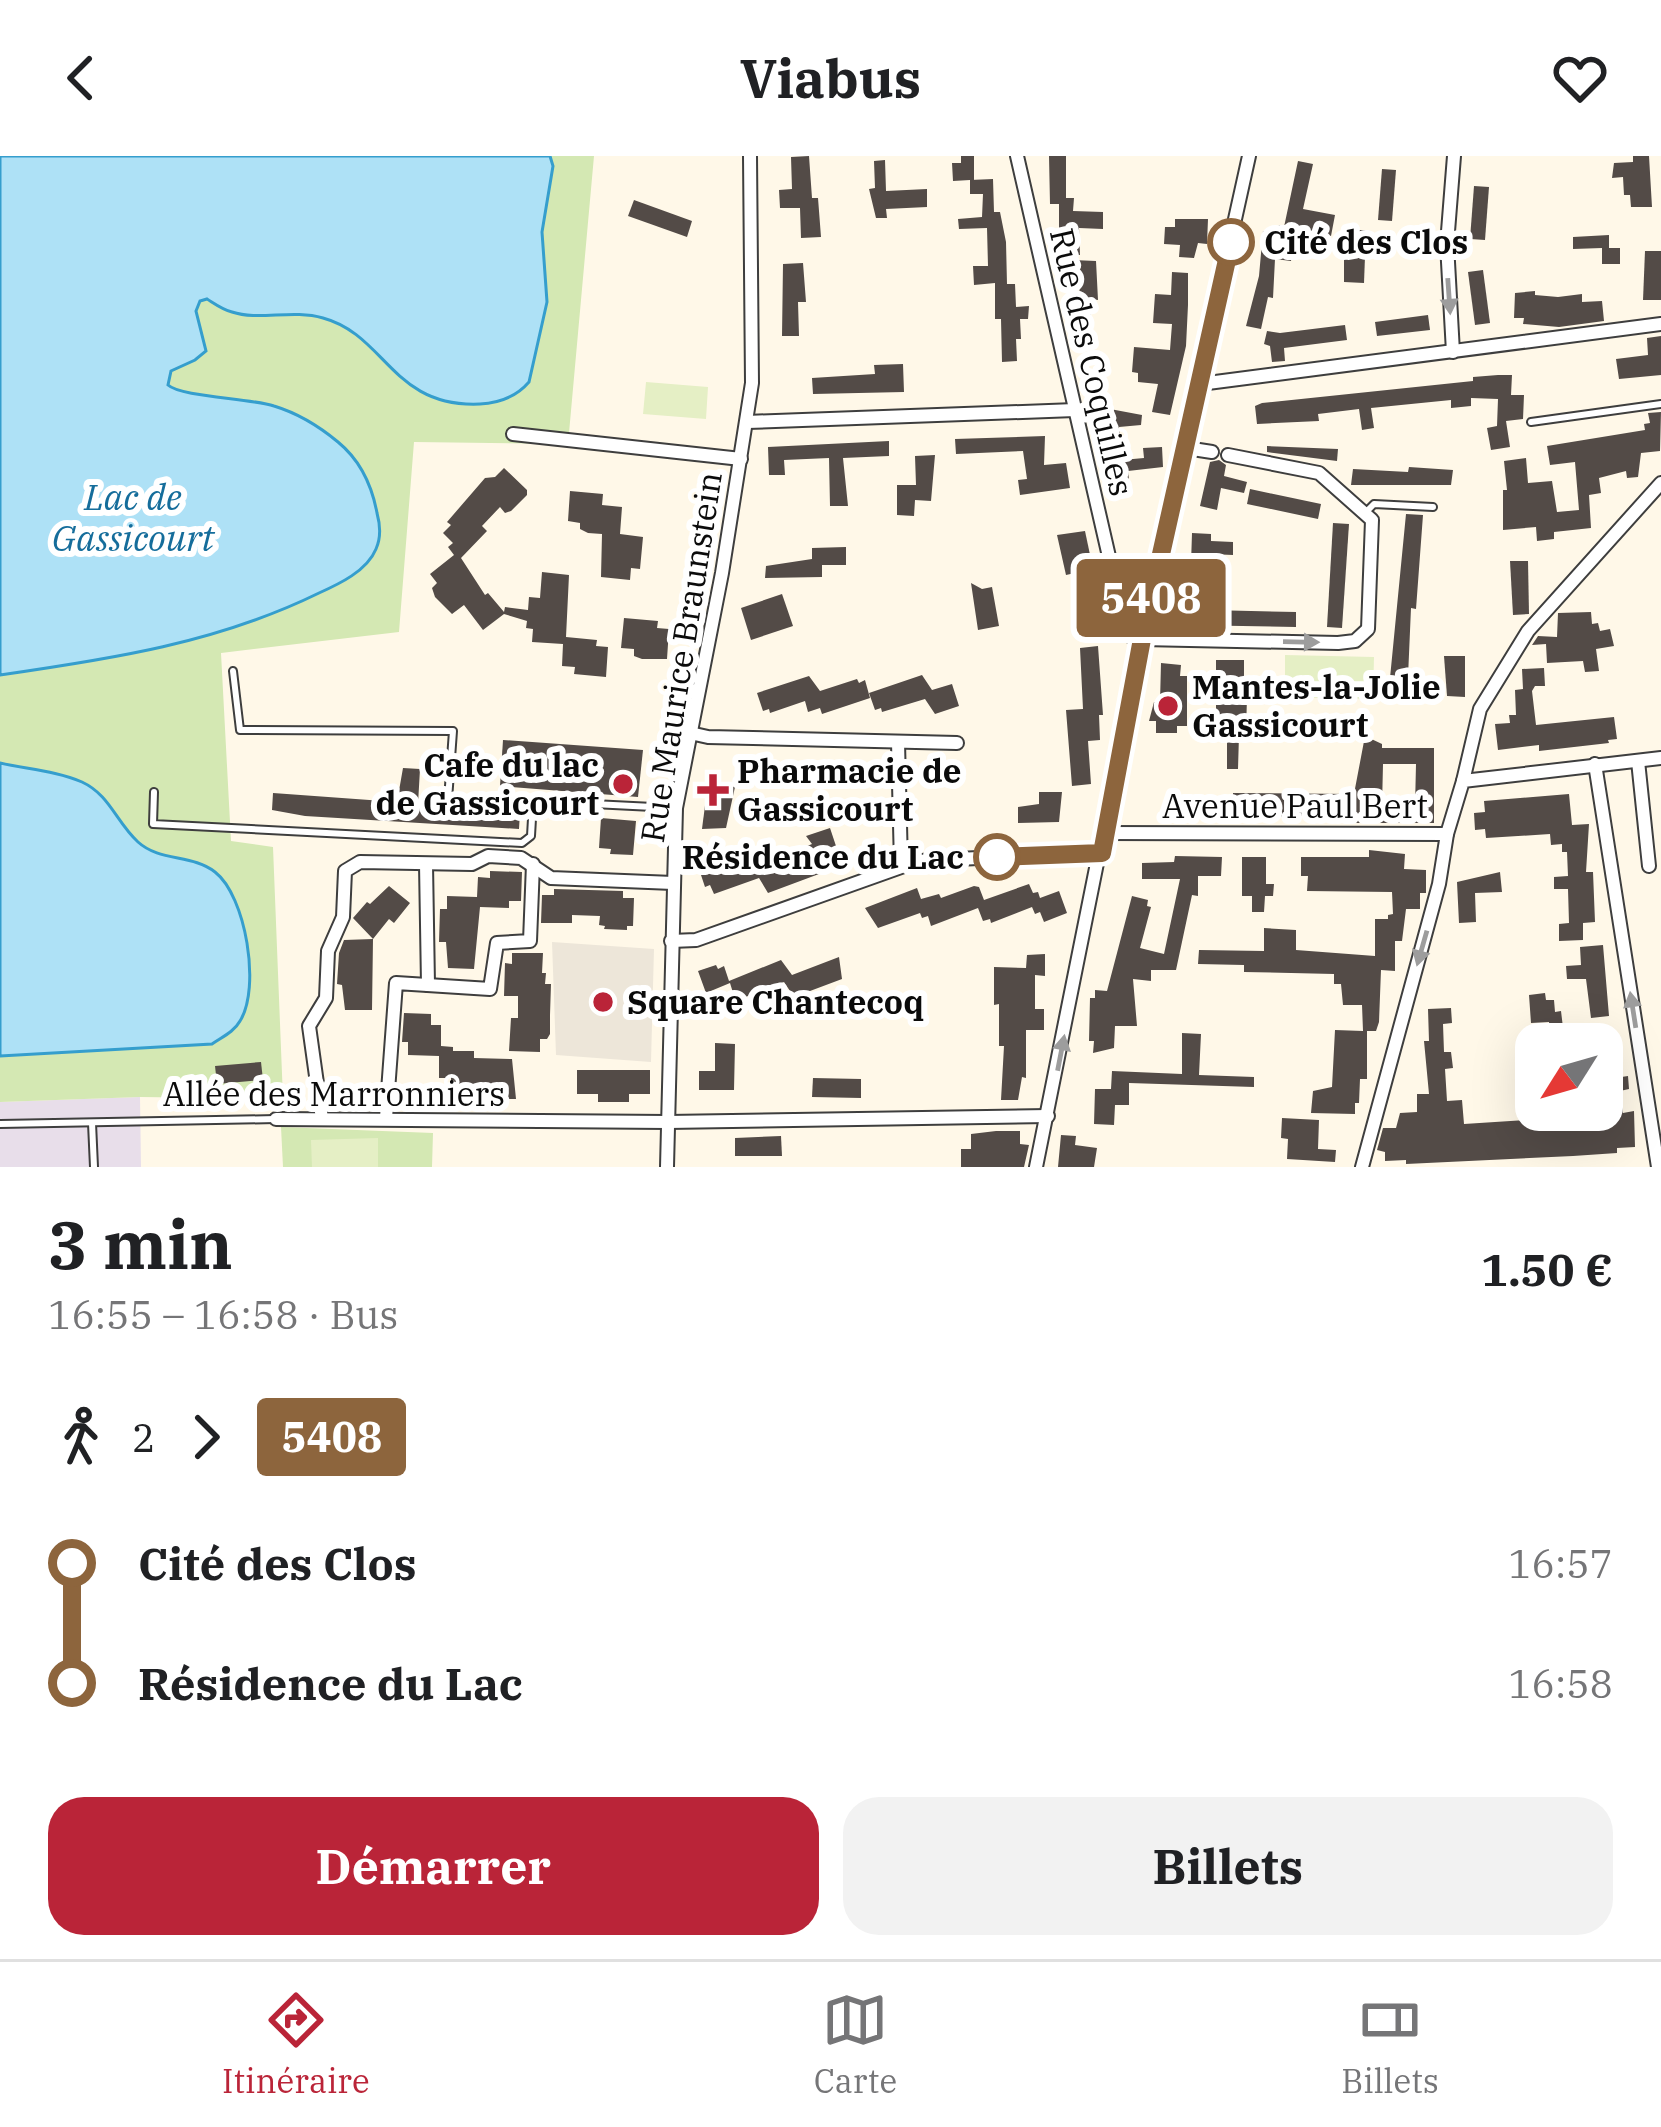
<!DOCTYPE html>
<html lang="fr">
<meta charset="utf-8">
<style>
:root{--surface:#fff;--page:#f2f2f2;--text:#202124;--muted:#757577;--line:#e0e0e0;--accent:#ba2438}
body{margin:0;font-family:"IBM Plex Serif",serif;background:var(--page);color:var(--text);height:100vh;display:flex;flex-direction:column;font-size:45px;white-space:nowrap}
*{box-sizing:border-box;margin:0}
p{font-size:39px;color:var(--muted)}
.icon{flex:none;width:66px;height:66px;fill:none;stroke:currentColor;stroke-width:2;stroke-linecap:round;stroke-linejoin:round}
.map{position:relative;height:1011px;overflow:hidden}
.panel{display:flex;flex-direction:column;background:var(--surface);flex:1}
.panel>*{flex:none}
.badge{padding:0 24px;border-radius:9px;font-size:42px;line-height:78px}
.needle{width:78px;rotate:233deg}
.tools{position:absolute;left:1515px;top:867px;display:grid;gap:24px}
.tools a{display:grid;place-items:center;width:108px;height:108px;border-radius:24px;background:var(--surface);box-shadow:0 12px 48px #0002;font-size:60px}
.map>.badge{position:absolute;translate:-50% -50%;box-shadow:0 0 0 6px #fff}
.legs{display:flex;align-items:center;gap:18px;height:132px;padding:0 48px;font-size:39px}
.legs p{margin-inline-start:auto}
.head{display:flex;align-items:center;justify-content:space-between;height:204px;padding:0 48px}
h1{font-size:66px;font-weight:700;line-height:90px}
.cta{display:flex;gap:24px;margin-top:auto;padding:24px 48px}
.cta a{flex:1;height:138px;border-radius:36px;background:var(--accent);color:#fff;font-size:48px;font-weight:700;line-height:138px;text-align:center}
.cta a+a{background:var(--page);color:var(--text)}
ul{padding:0 48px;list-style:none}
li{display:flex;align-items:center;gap:42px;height:120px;font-size:45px}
li i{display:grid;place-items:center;width:18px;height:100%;margin:0 15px;background:currentColor}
li i::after{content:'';width:30px;height:30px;margin:-15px;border:9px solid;border-radius:50%;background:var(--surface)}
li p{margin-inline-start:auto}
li:first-child i{background:linear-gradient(#0000 50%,currentColor 0)}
li:last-child i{background:linear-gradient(currentColor 50%,#0000 0)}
header{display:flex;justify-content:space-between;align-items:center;height:156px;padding:0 48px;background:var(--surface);font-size:54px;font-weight:700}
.tabs{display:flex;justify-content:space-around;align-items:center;height:168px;border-top:3px solid var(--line);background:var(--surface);font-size:33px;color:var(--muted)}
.tabs a{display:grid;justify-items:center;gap:6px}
.tabs .selected{color:var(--accent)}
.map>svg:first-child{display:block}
</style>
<header><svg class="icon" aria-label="back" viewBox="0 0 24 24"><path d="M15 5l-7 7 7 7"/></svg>Viabus<svg class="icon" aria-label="heart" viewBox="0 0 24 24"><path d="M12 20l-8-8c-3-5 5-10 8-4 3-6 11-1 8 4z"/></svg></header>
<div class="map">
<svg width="1661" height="1011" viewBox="0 0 1661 1011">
<rect width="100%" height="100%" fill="#fff8e8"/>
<path fill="#e8deea" d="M140 941 141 1011H0V946Z"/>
<g fill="#d4e8b3">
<path d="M0 0H594L568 288 414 286 399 476 221 497 231 685 273 691 283 943 140 941 0 946Z"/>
<path d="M281 971 433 977 432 1011H283Z"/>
</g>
<g fill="#e5efc5">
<path d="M646 226 708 231 706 263 643 258Z"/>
<path d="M1285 499 1374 501 1373 543 1285 541Z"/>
<path d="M378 982V1011H312L311 984Z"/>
</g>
<path fill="#ede6d9" d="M552 786 654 793 651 906 556 899Z"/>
<g fill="#aee1f6" stroke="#359ecd" stroke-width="3">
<path d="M0 0H550L553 10 542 76 547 146 529 226C517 240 499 247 480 248 392 252 386 179 323 162 292 153 259 165 232 156 223 154 215 148 207 143L200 145 196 155 206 195 195 204 171 215 168 229C181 241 250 242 274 250 297 257 320 271 338 286 360 304 372 330 377 357 380 368 381 382 376 393 367 415 339 428 319 437 217 487 111 503 0 519Z"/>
<path d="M0 607C26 613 57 615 82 626 110 639 116 666 138 686 160 706 192 698 215 716 246 740 261 832 240 865 234 876 222 881 212 888L0 900Z"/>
</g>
<g fill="#534b47" fill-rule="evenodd">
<path d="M809 0 812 42H818L821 81 801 82 800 52H780L779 34 792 33 791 1Z"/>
<path d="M961 0H974V24H970L993 23 994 56H1000L1006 86 1007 128H1015L1016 151 1029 150 1028 163H1020L1021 183H1016L1017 205 1002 206 1001 163H995V127L974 129 973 110H988L987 72 959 73 958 63 982 61 983 38H970V24L953 25 952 7H961Z"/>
<path d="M1049 0H1066V42H1074L1073 55 1103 56V73L1079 72 1080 99 1059 98V48H1050Z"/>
<path d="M1633 0H1649L1652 51H1631L1630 39H1624L1623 21 1612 22 1614 7 1633 6Z"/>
<path d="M885 4 886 35 927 33V51L886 53 887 62H876L869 33 875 32 874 5Z"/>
<path d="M1298 5 1313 8 1303 53 1335 59 1331 80 1321 78 1320 84 1295 81 1291 105 1275 103 1273 142 1268 141 1261 173 1246 170 1259 120 1263 75 1277 77 1279 69 1284 71Z"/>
<path d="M1382 13 1396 14 1392 65 1378 64Z"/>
<path d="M1474 30 1489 31 1485 84 1470 83Z"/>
<path d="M634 44 692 65 687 81 628 60Z"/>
<path d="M1175 63H1208L1207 88 1198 87 1194 102 1179 101 1180 89 1164 88 1165 71H1175Z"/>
<path d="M1344 74H1366L1364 127 1344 126Z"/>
<path d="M1609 79V92H1620V108H1602V92L1573 93V81Z"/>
<path d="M1645 95H1661V144H1643Z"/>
<path d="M1073 104 1096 105 1098 144 1092 143 1090 174H1078L1080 121 1072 120Z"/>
<path d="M803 107 806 146H798L799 180H782L783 108Z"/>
<path d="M1483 114 1490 167 1475 169 1468 116Z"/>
<path d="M1172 116 1188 117V149L1186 190 1170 259 1152 256 1158 228 1138 226V217L1132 216 1134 191 1170 194 1172 168 1153 167 1155 138 1171 139Z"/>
<path d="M1535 135V139L1558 141 1582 138V146L1602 145 1604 165 1559 171 1523 168 1524 162H1514L1515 137Z"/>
<path d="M1428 159 1430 174 1377 180 1375 166Z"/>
<path d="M1345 169 1347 184 1284 192 1285 205 1272 206 1270 190 1264 188 1267 175 1280 177Z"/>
<path d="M1661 180V219L1619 223 1616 203 1648 199 1647 182Z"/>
<path d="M903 208 904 236 813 238 812 222 875 218 874 209Z"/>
<path d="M1498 219H1512L1511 239H1524L1523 263 1506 265 1510 291 1491 294 1487 272 1497 270 1498 243 1471 242V250L1451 252V244L1371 252 1374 272 1362 274 1359 253 1318 258 1319 265 1257 268 1255 250 1262 247 1473 225V221Z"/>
<path d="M1110 253 1142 259 1141 269 1119 271 1122 304 1144 302 1143 292 1162 291 1163 311 1128 315 1129 324 1112 326 1101 276Z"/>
<path d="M1661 256 1660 295 1641 297 1638 321 1627 322 1626 315 1599 322 1601 337 1589 339 1591 372 1554 376V383L1537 385 1536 371 1503 374V334H1507L1504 305 1526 302 1528 327 1552 325 1557 356 1579 354 1575 306 1550 309 1547 290 1645 274 1644 268 1650 267 1648 257Z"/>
<path d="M1045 280 1044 309 1066 307 1070 332 1020 339 1018 324 1027 323 1023 295 956 298 955 283Z"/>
<path d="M889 285V300L843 302 848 350H830L829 302 784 304 785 319H769L768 291Z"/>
<path d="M1267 290 1338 293 1337 305 1267 296Z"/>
<path d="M935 299 931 345 915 344 914 360 897 359V329H916L915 300Z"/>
<path d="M1219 304 1226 309 1224 320 1247 326 1244 337 1221 332 1217 354 1200 350 1210 306Z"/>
<path d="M1409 311 1453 314 1451 329H1351L1353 313 1408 316Z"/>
<path d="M504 312 527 334V339L511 355 505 357 500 351 482 370 487 375 461 402 485 439 488 437 504 456 505 451 528 454 529 441 540 442 542 416 569 419 566 481 597 484 596 490 608 491 606 521 574 518 575 511 562 510 563 488 532 486 533 473 526 472 527 465 504 458 483 474 464 449 452 458 435 441 432 432 437 427 430 418 454 399 448 391 453 387 443 377 451 369 447 366 485 322 495 321Z"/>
<path d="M1250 333 1321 348 1318 363 1247 348Z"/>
<path d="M570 335 603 338 602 349 622 351 620 378 643 381 640 413 631 412 630 424 601 421 602 378 588 377 580 373V367L568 365Z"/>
<path d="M1406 358 1423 359 1416 453 1411 452 1408 521 1390 522Z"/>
<path d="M1333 367 1349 368 1342 472 1327 471Z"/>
<path d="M1085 375 1093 413 1066 419 1057 379Z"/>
<path d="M1192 377 1211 378V385L1233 386V399L1209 398 1208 406H1204L1201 441H1210L1209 454 1296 456V471L1183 469V414L1191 408Z"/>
<path d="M846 391V409H822V421L765 422 766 410 812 403V392Z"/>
<path d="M1510 405H1528L1529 458 1513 459Z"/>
<path d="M971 427 982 433 992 431 999 470 978 474Z"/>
<path d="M782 438 793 470 751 484 741 452Z"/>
<path d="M1591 456 1592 468 1598 467 1600 475 1610 473 1614 490 1596 493 1599 515 1585 516 1583 505 1547 507 1546 488 1532 489 1538 480 1557 481 1558 457Z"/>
<path d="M624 462 658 465 657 472 669 473 667 503H642L634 500V493L621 492Z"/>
<path d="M1098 490 1103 559H1099L1100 584 1088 585 1091 628 1072 630 1066 554 1083 553 1080 492Z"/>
<path d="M1444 500H1465V541L1447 540Z"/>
<path d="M1216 504H1244V530L1269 531V539L1247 541 1246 576 1239 579 1238 613H1227V569H1216Z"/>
<path d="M1161 507 1181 509 1180 520H1187V570H1177V577H1156V565H1149L1154 546H1160Z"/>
<path d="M1544 512 1545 530H1535L1532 535 1536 569 1614 561 1617 583 1608 584 1609 587 1539 595V589L1498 594 1495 568 1510 567 1509 559H1516L1515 534 1523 533 1522 513Z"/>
<path d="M922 519 932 534 952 528 959 550 935 558 925 543 882 556 881 552 875 554 869 537Z"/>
<path d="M809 520 820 535 857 523 859 527 865 524 870 542 822 558 820 552 808 556 805 545 770 557 769 553 763 555 757 537Z"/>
<path d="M1365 580 1382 588V592H1434V667H1347V661L1232 660 1233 637 1354 638ZM1383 608H1416L1415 651H1382Z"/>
<path d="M503 584 643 594 638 641 500 630Z"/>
<path d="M797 607H842L843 623 796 624Z"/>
<path d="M403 612 420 613 418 648 520 656 519 673 305 660 272 654 273 637 397 646Z"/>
<path d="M708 626 735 631 726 672 702 673Z"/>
<path d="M1039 636H1062L1059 666 1018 667V651L1039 648Z"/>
<path d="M1569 638 1572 669 1589 668 1586 716H1593L1595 766 1583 767V784L1559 785V768L1569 767 1568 733H1554V721L1568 720 1567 696H1562V688L1551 689 1550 678 1486 682 1485 673 1475 674 1474 657 1485 656 1484 645Z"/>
<path d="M601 662 636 665 633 699 610 698 611 693 599 692Z"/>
<path d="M830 672 837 693 818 700 819 718 768 737 759 722 714 738 710 729 705 731 701 719 751 700 753 703 760 701 764 713 808 697 805 691 812 688 806 680Z"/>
<path d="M1369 694 1405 698 1404 713 1426 714V737H1420V753H1406L1402 785H1395V815L1381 814 1379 866 1376 875H1367V923H1360L1359 947H1355V958L1311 957 1313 935 1332 931 1335 874 1363 875 1362 849H1343L1341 828H1334V818L1244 816V809L1198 808 1199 794 1264 795V772L1296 774V794L1375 800V763H1388V759L1393 758 1392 736 1307 735 1308 720H1301V701H1369Z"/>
<path d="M1175 700 1222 701 1221 720H1198V740L1192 739 1176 814H1151V825L1133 823 1137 870H1115L1114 892 1093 897 1094 885H1089L1090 842H1095V834L1107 835 1132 740 1148 744 1147 750 1151 751 1140 792 1164 798 1180 723H1142V707L1174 706Z"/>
<path d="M1242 701H1266V728H1274L1273 740H1265L1264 756H1252V740H1242Z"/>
<path d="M490 715 522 716 521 745H509V752L480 751 474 813 448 812 446 786H439L440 753H447V740L477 741 478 721 490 722Z"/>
<path d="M1500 716 1502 736 1475 737 1476 766 1459 767 1457 726Z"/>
<path d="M1029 728 1033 737 1038 736 1040 742 1059 735 1067 757 1044 766 1040 756 1035 758 1032 751 991 767 990 763 983 765 978 752 931 770 928 760 922 762 920 757 878 772 865 752 917 732 921 743 939 738 941 742 974 730 979 731 984 744Z"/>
<path d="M389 730 410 747 394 767 389 763 373 783 353 762 367 746 370 748Z"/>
<path d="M554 733 623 735V742H634L633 770H627V774L604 773 605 770 599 769 600 760 572 759V767H541L542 739H554Z"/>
<path d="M373 783 372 854H345L342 829 337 828 339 797 344 784Z"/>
<path d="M1603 789 1609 860 1591 862 1586 823H1567L1566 810 1581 809 1580 791Z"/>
<path d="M512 797H543L542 817H546L545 828H551L550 859V878L547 883H540V896L509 895 511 862H518V840H504L505 807 512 808Z"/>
<path d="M1045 798V820L1035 819V853H1044V874H1026V922L1022 921 1018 944H1001L1004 890H999V848L994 849V811L1026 812 1027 799Z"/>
<path d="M839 801 842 823 794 841 784 826 743 842 741 838 734 840 730 827 706 837 698 815 716 809 718 813 724 810 729 825 781 804 792 819Z"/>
<path d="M1545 837 1546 844H1554L1555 856 1561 855 1565 888H1551L1549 866 1531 867 1529 839Z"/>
<path d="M1451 852 1452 867 1443 868 1444 896H1451L1453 912 1445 913 1447 945 1462 944 1464 968 1605 959 1602 924 1628 920 1629 933 1620 935 1623 957 1634 955 1635 991 1617 992V997L1573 1000 1406 1008V1004L1385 1005V996L1377 994 1383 972H1396L1400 957 1417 956V938H1429L1424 885H1429L1428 853Z"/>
<path d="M404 857 431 858V869H441V890L453 891V895H474V902L512 903 516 943H492V931L451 929V922H439V900L408 899V886H402Z"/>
<path d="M1182 877 1201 878 1199 919 1254 921V931L1129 927V949H1115L1114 969 1094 968 1095 933H1111L1112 915 1182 918Z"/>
<path d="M715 887 735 888 734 934H699V915H715Z"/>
<path d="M261 906 263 924 217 928 215 910Z"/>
<path d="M577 914H650V938H629V946H598V938H577Z"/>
<path d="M813 922 861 923V942L812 941Z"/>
<path d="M1282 962 1319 964 1318 993 1336 994 1335 1006 1287 1003 1288 983 1281 982Z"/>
<path d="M996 975H1020V988L1029 989 1024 1011H961V993H971V978Z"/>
<path d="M1061 979 1076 980 1075 989 1097 992 1094 1011H1058Z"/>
<path d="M781 980 782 1000H735V982Z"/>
</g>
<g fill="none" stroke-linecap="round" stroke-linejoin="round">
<g stroke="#3e3e3e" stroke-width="10">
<g id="service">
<path d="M1531 266 1661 248"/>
<path d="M1366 356 1374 348 1433 351"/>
<path d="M233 515 240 574 453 575 448 644 533 645"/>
<path d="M154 636 153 668 522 687 531 680 533 645 673 652"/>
<path d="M92 967 94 1011"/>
<path d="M0 968 276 963"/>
</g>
</g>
<g stroke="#3e3e3e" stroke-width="16">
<g id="minor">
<path d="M1017 0 1127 479 1142 483 1338 487 1355 485 1368 473 1372 364 1319 317 1228 299"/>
<path d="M1453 196 1447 88 1454 0"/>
<path d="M1200 228 1661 168"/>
<path d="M747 266 1075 254"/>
<path d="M513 278 741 303"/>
<path d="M1186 292 1212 296"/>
<path d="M690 577 708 581 957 587"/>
<path d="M898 586 901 709"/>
<path d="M1638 605 1649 710"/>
<path d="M1595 608 1658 1011"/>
<path d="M1463 625 1480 553 1528 475 1661 327"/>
<path d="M1104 677 1447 678"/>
<path d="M426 708 428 829"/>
<path d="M671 785 696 784 918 705 1102 696"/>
<path d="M386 962 396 827 490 833 497 787 530 785 533 708"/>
<path d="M276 963 668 966 1048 960"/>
<path d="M322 963 309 870 326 842 328 795 343 761 345 715 360 706 472 708 488 700 521 702 551 722 673 727"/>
<path d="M667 1011 676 652 722 417 752 227 750 0"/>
<path d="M1036 1011 1142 483 1249 0"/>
<path d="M1362 1011 1439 728 1447 678 1463 625 1661 602"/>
</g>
</g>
<use href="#service" stroke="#fff" stroke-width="6"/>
<use href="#minor" stroke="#fff" stroke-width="12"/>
</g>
<defs><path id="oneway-solid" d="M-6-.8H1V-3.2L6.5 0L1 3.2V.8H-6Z" transform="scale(3)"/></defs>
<g fill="#9d9d9d">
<use href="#oneway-solid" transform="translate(1449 140) rotate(86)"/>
<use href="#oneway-solid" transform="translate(1301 486) rotate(1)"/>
<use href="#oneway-solid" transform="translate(1422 792) rotate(106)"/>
<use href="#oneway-solid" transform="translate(1633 854) rotate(-99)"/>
<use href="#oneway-solid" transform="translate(1061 897) rotate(-79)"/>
</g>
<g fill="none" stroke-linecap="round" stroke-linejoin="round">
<g stroke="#fff" stroke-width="27">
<path id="line-1" d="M997 701 1102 697 1142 483 1231 86"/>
</g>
<use href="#line-1" stroke="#8d653d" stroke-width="18"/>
</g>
<g fill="#fff" stroke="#8d653d" stroke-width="6">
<circle cx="1231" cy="86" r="21"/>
<circle cx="997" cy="701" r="21"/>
</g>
<g fill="#ba2438" stroke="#fff" stroke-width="4.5">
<circle cx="1168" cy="550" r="12"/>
<circle cx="623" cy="628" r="12"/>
<path d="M707 616h12v12h12v12h-12v12h-12v-12h-12v-12h12z"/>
<circle cx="603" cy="846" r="12"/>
</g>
<g text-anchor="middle" stroke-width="12" stroke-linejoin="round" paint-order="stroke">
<g font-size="33" font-weight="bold" fill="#0b0b0b" stroke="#fff" text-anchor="start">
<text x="1264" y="98">Cité des Clos</text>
<text x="964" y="713" text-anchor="end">Résidence du Lac</text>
</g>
<g font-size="33" fill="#0b0b0b" stroke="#fff">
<text transform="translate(1092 206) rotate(77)" y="12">Rue des Coquilles</text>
<text transform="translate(681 501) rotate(-81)" y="12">Rue Maurice Braunstein</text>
<text x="1295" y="662">Avenue Paul Bert</text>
<text x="334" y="950">Allée des Marronniers</text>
</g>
<g font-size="33" font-weight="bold" fill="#0b0b0b" stroke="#fff" text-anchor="start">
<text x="1192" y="543">Mantes-la-Jolie<tspan x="1192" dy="38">Gassicourt</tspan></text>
<text x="599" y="621" text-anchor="end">Cafe du lac<tspan x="599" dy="38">de Gassicourt</tspan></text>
<text x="737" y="627">Pharmacie de<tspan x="737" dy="38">Gassicourt</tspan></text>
<text x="627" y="858">Square Chantecoq</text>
</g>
<g font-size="36" font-style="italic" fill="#156d9b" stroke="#fff">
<text x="133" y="354">Lac de<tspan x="133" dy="41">Gassicourt</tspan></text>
</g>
</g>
</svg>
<div class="tools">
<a><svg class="needle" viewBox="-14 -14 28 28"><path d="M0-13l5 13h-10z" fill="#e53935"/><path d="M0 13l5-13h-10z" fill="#757577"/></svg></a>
</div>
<b class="badge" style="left:1151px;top:442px;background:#8d653d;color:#fff">5408</b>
</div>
<section class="panel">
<div class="head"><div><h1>3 min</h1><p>16:55 – 16:58 · Bus</p></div><b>1.50 €</b></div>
<div class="legs"><svg class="icon" aria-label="walk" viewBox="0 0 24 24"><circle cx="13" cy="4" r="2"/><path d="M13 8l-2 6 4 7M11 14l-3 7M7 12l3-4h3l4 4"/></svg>2<svg class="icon" aria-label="forward" viewBox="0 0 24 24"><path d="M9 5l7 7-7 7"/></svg><b class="badge" style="background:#8d653d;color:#fff">5408</b></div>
<ul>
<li><i style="color:#8d653d"></i><b>Cité des Clos</b><p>16:57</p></li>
<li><i style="color:#8d653d"></i><b>Résidence du Lac</b><p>16:58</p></li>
</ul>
<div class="cta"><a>Démarrer</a><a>Billets</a></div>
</section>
<nav class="tabs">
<a class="selected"><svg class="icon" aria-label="directions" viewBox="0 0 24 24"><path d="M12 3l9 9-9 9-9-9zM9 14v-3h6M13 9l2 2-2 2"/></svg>Itinéraire</a>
<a><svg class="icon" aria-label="map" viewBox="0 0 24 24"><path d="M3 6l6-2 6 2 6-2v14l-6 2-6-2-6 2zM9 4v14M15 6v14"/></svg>Carte</a>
<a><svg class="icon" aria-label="tickets" viewBox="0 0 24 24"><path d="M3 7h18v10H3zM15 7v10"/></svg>Billets</a>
</nav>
